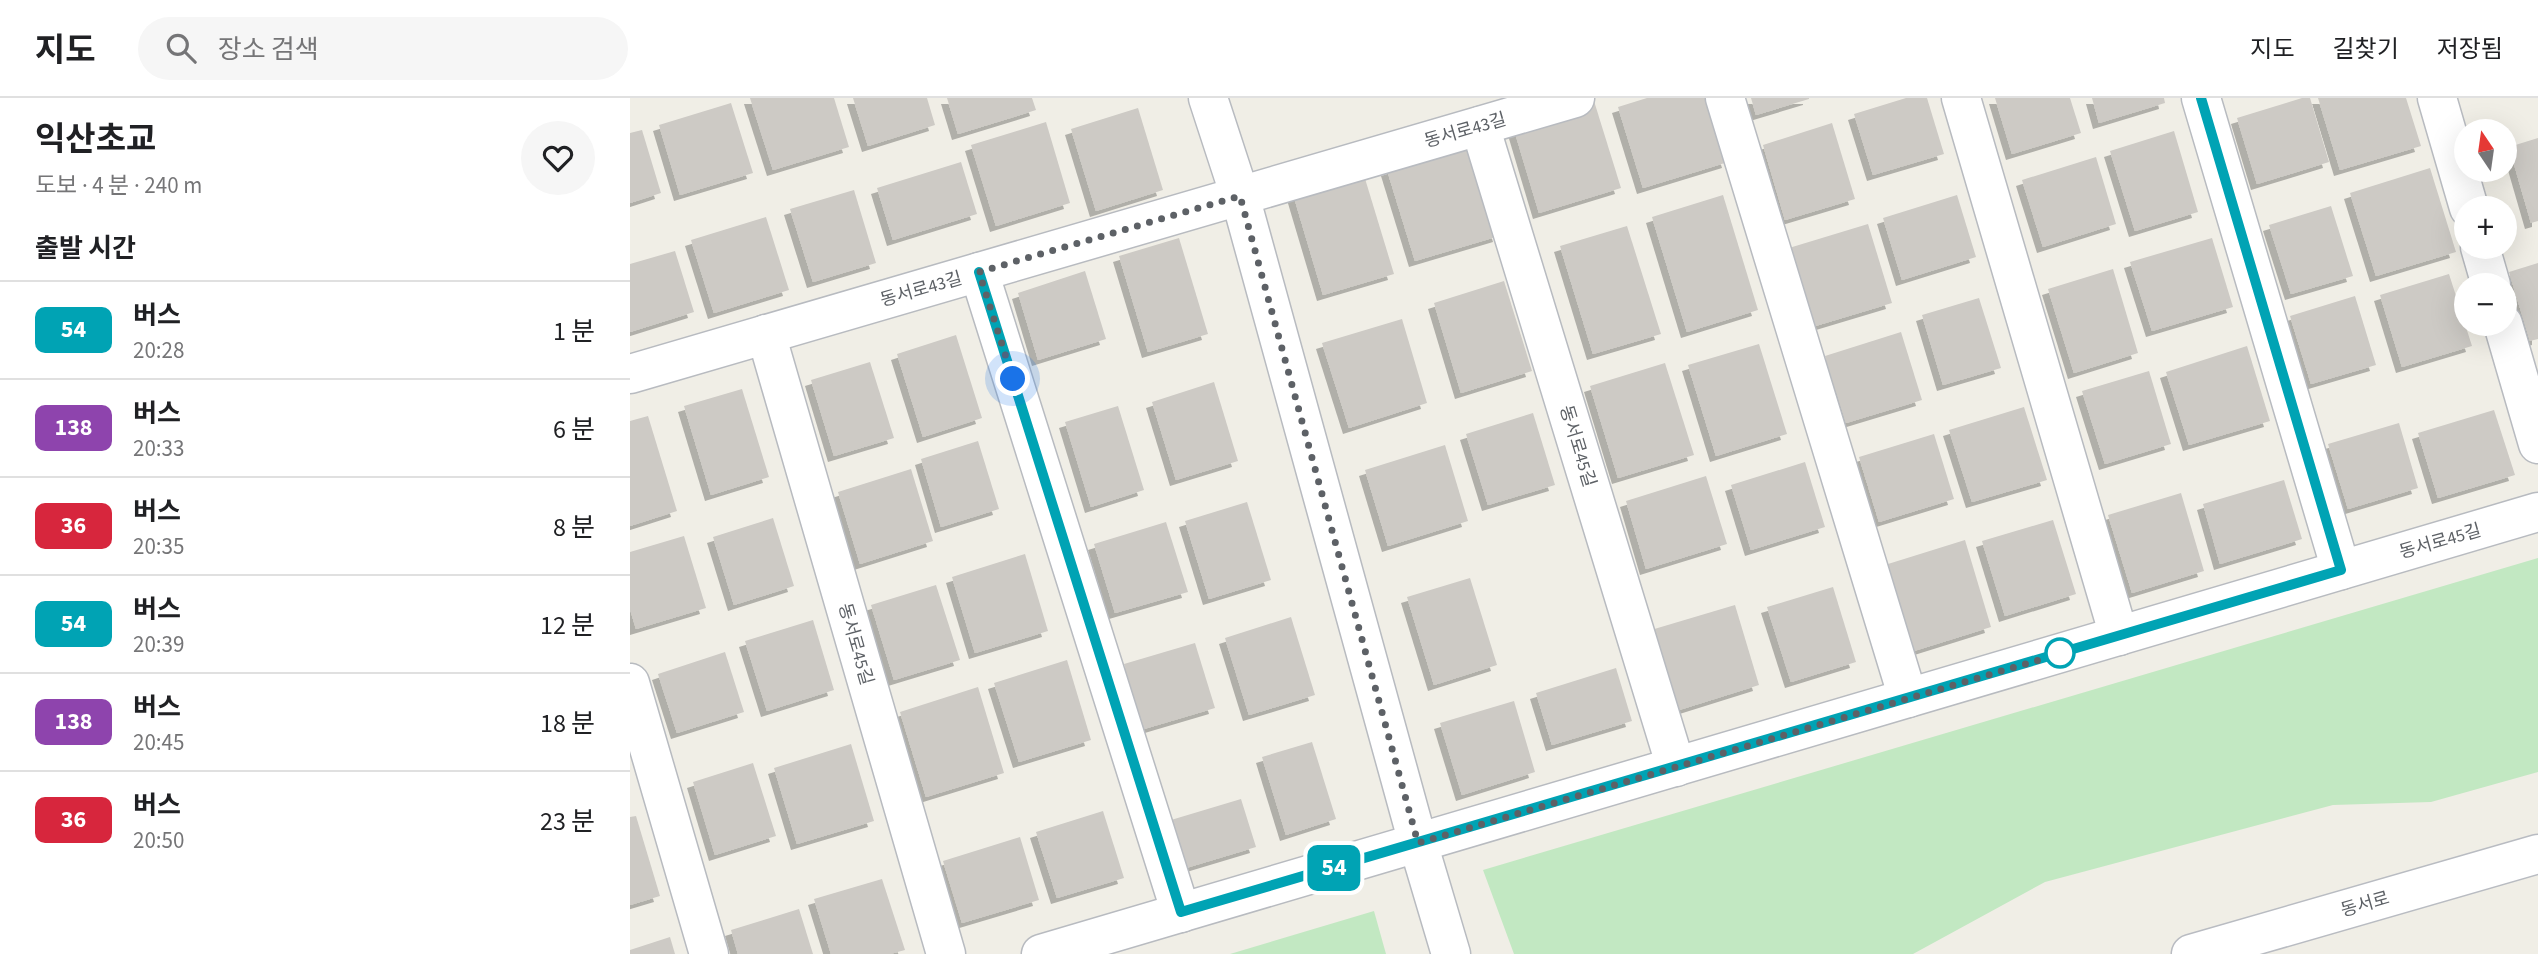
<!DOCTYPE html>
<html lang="ko">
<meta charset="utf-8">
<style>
:root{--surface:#fff;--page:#f6f6f6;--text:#202124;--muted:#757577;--line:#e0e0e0}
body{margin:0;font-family:"Source Sans 3","Noto Sans KR",sans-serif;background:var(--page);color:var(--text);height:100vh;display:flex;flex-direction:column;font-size:26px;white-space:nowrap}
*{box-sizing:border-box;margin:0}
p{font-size:23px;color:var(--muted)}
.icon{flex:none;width:38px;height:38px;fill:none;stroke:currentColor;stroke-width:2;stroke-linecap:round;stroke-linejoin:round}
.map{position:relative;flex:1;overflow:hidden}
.panel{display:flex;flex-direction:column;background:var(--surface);width:630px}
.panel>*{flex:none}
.badge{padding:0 14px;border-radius:10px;font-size:24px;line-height:46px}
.needle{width:46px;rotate:347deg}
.buttons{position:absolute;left:1824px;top:21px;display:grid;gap:14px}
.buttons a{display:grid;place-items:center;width:63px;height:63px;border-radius:50%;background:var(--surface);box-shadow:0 7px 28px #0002;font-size:35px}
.you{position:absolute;width:35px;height:35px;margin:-18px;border:5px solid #fff;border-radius:50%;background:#1a73e8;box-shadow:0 0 0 10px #1a73e833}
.map>.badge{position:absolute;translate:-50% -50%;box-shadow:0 0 0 4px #fff}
h2{padding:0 35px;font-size:26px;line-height:63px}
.round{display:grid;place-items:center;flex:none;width:74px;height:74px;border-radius:37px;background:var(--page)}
.head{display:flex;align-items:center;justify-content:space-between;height:119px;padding:0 35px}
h1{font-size:33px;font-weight:700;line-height:52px}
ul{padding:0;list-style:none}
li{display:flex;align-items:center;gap:21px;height:98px;padding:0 35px;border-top:2px solid var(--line)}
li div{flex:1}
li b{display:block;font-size:26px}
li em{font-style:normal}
li .badge{min-width:77px;font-weight:700;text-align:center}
header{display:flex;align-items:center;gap:42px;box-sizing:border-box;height:98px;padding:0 35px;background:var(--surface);border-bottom:2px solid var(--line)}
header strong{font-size:33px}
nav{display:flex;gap:38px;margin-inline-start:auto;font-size:24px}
.search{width:490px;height:63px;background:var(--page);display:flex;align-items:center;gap:18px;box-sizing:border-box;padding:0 24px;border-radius:38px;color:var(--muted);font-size:26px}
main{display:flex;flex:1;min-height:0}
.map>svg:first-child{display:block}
</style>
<header>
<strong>지도</strong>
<div class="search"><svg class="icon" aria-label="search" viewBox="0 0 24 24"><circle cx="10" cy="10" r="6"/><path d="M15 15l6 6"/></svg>장소 검색</div>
<nav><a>지도</a><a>길찾기</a><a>저장됨</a></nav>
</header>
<main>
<section class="panel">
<div class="head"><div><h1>익산초교</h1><p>도보 · 4 분 · 240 m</p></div><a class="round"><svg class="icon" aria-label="heart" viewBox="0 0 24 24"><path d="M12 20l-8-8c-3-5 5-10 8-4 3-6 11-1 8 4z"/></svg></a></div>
<h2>출발 시간</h2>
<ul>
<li><span class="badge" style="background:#00a3b4;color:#fff">54</span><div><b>버스</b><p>20:28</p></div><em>1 분</em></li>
<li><span class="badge" style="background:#8e44ad;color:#fff">138</span><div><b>버스</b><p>20:33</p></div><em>6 분</em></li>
<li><span class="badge" style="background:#d7263d;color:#fff">36</span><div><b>버스</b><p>20:35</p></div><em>8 분</em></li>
<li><span class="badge" style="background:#00a3b4;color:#fff">54</span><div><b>버스</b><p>20:39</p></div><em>12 분</em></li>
<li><span class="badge" style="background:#8e44ad;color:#fff">138</span><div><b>버스</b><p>20:45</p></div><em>18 분</em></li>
<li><span class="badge" style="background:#d7263d;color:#fff">36</span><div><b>버스</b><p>20:50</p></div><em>23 분</em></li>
</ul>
</section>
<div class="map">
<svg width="1908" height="856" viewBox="0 0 1908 856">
<defs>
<filter id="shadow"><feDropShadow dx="-6" dy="6" stdDeviation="0" flood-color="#0004"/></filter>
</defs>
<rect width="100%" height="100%" fill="#f0eee6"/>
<g fill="#c2e8c2">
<path d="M1908 460V674L1801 704 1703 707 1415 784 1283 856H884L853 772Z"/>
<path d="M744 813 756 856H600Z"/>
</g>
<g fill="#cdcac5" filter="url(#shadow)">
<path d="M120 0H204L219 49 143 72Z"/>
<path d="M223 0H297L305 27 238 48Z"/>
<path d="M317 0H402L406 12 328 36Z"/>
<path d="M1017 0H1078L1098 64 1013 90 988 9Z"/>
<path d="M1121 0H1179V1L1126 17Z"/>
<path d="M1276 0H1297L1314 56 1243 77 1224 16Z"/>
<path d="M1365 0H1440L1451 35 1382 56Z"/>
<path d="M1462 0H1534L1535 5 1469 25Z"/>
<path d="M1672 0H1680L1699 64 1627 86 1607 20Z"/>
<path d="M1688 0H1776L1791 48 1710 72Z"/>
<path d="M964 3 991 90 909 115 883 28Z"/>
<path d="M101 5 123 75 50 97 29 27Z"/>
<path d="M508 10 533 92 466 113 441 31Z"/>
<path d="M416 24 440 105 366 128 341 47Z"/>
<path d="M1202 25 1225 101 1155 122 1133 47Z"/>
<path d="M12 32 31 95 0 105V35Z"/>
<path d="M1544 33 1568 114 1505 133 1480 53Z"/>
<path d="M1908 40V123L1901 125 1879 49Z"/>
<path d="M840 46 869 138 785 163 757 72Z"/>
<path d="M1466 59 1486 126 1413 149 1392 82Z"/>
<path d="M331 64 347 116 263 142 247 90Z"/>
<path d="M1800 70 1826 154 1746 178 1720 95Z"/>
<path d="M733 74 764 176 693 197 663 96Z"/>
<path d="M224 92 246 165 183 184 160 111Z"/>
<path d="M1093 97 1128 212 1057 234 1022 119Z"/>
<path d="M1327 97 1346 159 1272 182 1253 120Z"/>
<path d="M1701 108 1723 178 1661 196 1639 127Z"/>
<path d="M136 119 159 192 84 215 61 142Z"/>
<path d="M1238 126 1262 205 1182 229 1159 150Z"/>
<path d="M997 128 1031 236 963 256 930 148Z"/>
<path d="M549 140 578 236 518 254 489 158Z"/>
<path d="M1582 140 1603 209 1522 233 1500 164Z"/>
<path d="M45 153 64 214 0 234V166Z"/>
<path d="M1908 165V241L1900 243 1879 174Z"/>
<path d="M1483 171 1508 255 1444 275 1418 191Z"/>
<path d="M455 173 476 241 408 262 388 195Z"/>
<path d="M1819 176 1842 248 1772 269 1750 197Z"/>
<path d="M874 183 902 273 831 295 804 205Z"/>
<path d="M1725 198 1746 267 1681 286 1660 218Z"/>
<path d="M1349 200 1371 270 1313 287 1292 217Z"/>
<path d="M772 221 797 305 719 330 692 245Z"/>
<path d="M1271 234 1292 302 1216 325 1195 258Z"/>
<path d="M326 237 352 320 293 339 267 256Z"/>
<path d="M1129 246 1157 336 1086 358 1058 267Z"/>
<path d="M1617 248 1640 323 1559 347 1536 274Z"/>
<path d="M240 264 264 340 204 358 181 282Z"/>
<path d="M1035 265 1064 357 988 380 960 288Z"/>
<path d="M1519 273 1541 346 1475 366 1452 293Z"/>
<path d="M584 284 608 363 546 382 522 304Z"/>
<path d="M112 291 139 379 81 397 54 308Z"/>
<path d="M488 308 514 392 461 409 435 324Z"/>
<path d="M1394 309 1417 382 1342 404 1319 332Z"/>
<path d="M1864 312 1885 377 1808 400 1788 335Z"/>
<path d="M903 315 925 387 858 407 836 336Z"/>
<path d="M18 318 47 413 0 428V323Z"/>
<path d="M1769 325 1788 390 1718 411 1698 346Z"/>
<path d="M1304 336 1324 401 1249 424 1229 359Z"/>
<path d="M348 343 369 411 311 429 291 361Z"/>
<path d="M815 347 838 423 758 448 735 372Z"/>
<path d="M1175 364 1195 429 1121 452 1101 387Z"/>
<path d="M281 371 303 443 230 466 208 394Z"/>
<path d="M1076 378 1097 446 1016 471 996 403Z"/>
<path d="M1654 382 1672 441 1590 466 1573 406Z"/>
<path d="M1551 395 1574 473 1502 495 1478 417Z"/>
<path d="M617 404 641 482 579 501 555 423Z"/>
<path d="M143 420 164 488 104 507 83 439Z"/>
<path d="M1423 422 1446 496 1375 518 1352 443Z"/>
<path d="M536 424 558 494 485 515 464 446Z"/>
<path d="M54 438 76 510 6 531 0 511V454Z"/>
<path d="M1335 442 1361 529 1284 553 1258 466Z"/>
<path d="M395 456 418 533 345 555 322 479Z"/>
<path d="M840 480 867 567 804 587 777 499Z"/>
<path d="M306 487 330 562 264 582 241 507Z"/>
<path d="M1203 489 1226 564 1161 584 1137 509Z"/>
<path d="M1105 507 1129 587 1046 613 1021 532Z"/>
<path d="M661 519 685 597 619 617 595 540Z"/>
<path d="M183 522 204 592 137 613 115 543Z"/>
<path d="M565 545 585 610 514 631 494 566Z"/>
<path d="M95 554 114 614 47 635 28 576Z"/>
<path d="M437 562 461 642 389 664 364 585Z"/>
<path d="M986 570 1002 623 922 647 906 595Z"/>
<path d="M348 589 374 675 296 699 270 614Z"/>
<path d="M884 603 905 674 832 697 810 625Z"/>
<path d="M682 644 706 721 656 737 632 659Z"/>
<path d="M221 646 244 723 167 746 144 670Z"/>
<path d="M123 665 146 738 85 757 63 684Z"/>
<path d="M611 701 626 749 556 770 541 722Z"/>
<path d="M473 713 494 780 427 800 406 734Z"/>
<path d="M6 718 30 798 0 807V719Z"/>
<path d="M390 739 409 802 332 825 313 763Z"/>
<path d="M252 781 275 852 260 856H201L184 801Z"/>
<path d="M169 811 183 856H108L101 832Z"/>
<path d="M40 839 45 856H0V852Z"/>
</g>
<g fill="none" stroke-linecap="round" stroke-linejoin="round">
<g stroke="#b8bbc0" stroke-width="41">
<g id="street">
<path d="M578 0 610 98 788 745 821 856"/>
<path d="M1095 0 1278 600"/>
<path d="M1331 0 1489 538"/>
<path d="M1571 0 1711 472"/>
<path d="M1807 0 1839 110"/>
<path d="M850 28 1046 669"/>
<path d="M1850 149 1861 187"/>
<path d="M349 174 551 815"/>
<path d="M1873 226 1908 346"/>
<path d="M136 236 316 856"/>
<path d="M0 276 945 0"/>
<path d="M0 585 79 856"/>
<path d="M411 856 1908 414"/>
</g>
</g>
<g stroke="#b9bcc2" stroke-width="41">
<path id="secondary" d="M1561 856 1908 756"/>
</g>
<use href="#street" stroke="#fff" stroke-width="38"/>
<use href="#secondary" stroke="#fff" stroke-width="38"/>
</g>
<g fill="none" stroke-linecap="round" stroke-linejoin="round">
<g stroke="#fff" stroke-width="16">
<path id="line" d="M349 174 551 814 1711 472 1571 0"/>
</g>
<use href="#line" stroke="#00a3b4" stroke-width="10"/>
<path stroke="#5d6166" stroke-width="7" stroke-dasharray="0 12.6" d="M383 281 349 174 610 98 788 745 1436 554 1430 555"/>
</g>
<circle fill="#fff" stroke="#00a3b4" stroke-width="3.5" cx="1430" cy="555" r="14"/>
<g text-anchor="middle" stroke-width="5" stroke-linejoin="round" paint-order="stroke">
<g font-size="18" fill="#5d6166" stroke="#fff">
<text transform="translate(835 32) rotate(-16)" y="6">동서로43길</text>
<text transform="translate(291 191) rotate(-16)" y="6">동서로43길</text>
<text transform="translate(948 348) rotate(73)" y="6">동서로45길</text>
<text transform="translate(1810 443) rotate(-16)" y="6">동서로45길</text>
<text transform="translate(226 546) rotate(74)" y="6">동서로45길</text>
<text transform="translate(1735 806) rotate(-16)" y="6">동서로</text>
</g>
</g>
</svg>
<div class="buttons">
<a><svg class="needle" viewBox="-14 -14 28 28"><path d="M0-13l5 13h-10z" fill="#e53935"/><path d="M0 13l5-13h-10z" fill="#757577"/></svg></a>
<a>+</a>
<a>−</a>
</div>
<div class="you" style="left:383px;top:281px"></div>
<b class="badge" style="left:704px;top:770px;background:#00a3b4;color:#fff">54</b>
</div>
</main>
